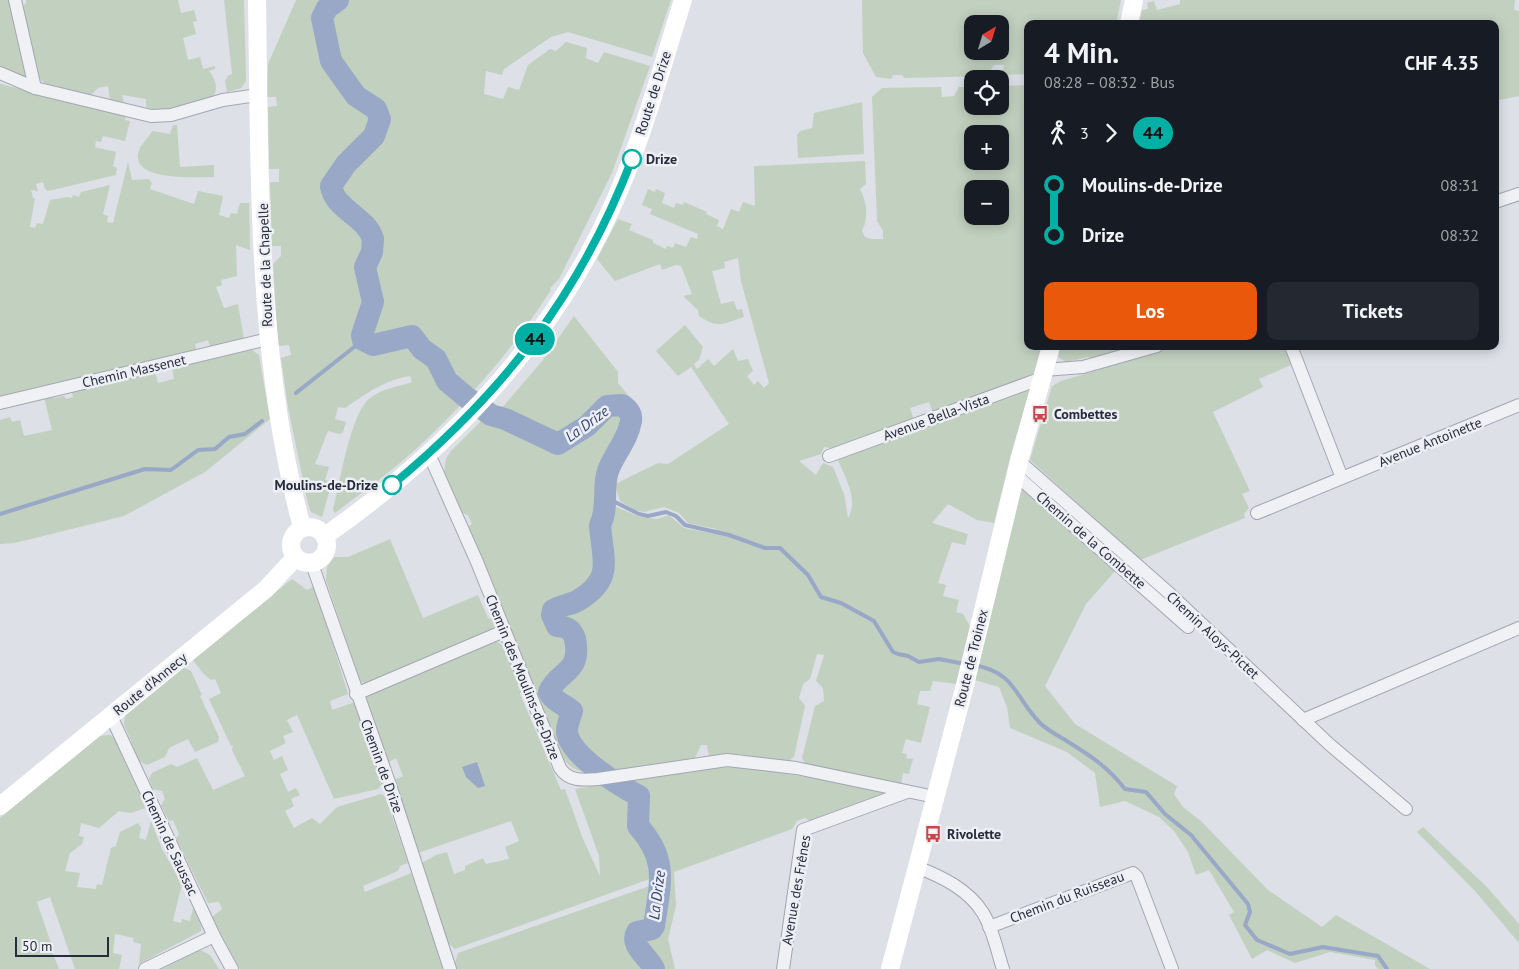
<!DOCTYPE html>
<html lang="de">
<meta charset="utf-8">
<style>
:root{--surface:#171b24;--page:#242831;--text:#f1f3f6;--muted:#9ea1a6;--accent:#ea580c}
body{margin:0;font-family:"PT Sans",sans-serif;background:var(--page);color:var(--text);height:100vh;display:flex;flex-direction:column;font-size:19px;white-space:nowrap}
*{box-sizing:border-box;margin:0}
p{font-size:16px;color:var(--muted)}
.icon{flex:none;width:28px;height:28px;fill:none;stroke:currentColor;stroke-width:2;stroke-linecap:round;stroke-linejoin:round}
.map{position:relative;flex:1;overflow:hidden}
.side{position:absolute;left:1024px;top:20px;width:475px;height:330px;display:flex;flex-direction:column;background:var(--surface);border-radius:10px;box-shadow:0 2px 12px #0003}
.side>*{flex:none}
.badge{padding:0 10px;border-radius:16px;font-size:18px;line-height:32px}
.needle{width:32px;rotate:38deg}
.controls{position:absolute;left:964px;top:15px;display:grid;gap:10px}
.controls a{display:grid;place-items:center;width:45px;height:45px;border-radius:10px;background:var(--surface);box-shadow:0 2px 12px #0003;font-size:25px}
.scale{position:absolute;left:15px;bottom:12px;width:94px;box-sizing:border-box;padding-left:5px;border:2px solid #272c3d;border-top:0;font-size:14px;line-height:18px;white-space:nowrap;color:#272c3d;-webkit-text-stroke:4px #edeff4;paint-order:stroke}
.map>.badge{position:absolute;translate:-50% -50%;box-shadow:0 0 0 2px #fff}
.legs{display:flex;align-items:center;gap:8px;height:55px;padding:0 20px;font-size:16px}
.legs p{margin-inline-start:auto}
.summary{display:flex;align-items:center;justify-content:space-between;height:85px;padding:0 20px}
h1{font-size:28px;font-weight:700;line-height:38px}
.cta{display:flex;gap:10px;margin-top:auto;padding:10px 20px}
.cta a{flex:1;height:58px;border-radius:10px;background:var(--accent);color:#fff;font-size:20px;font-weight:700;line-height:58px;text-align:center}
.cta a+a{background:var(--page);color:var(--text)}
ul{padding:0 20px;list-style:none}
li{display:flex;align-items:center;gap:18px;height:50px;font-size:19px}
li i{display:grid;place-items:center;width:8px;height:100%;margin:0 6px;background:currentColor}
li i::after{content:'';width:12px;height:12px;margin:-6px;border:4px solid;border-radius:50%;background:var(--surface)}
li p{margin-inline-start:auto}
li:first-child i{background:linear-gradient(#0000 50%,currentColor 0)}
li:last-child i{background:linear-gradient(currentColor 50%,#0000 0)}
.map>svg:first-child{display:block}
</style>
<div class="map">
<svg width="1519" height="969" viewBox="0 0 1519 969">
<rect width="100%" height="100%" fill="#dde0e7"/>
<g fill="#c1d0bf" fill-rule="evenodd">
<path d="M0 0H11L29 78 25 81 0 69Z"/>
<path d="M26 0H178L181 13 194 10 197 21 193 22 196 34 183 38 188 60 200 57 203 69 215 66V69L209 71C215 78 219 89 213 97 194 102 166 116 146 107V99L122 95 124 103 110 100 108 86 98 88 91 95 46 84 37 77 21 9 26 3Z"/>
<path d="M224 0H244L246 81 241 88 227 92 225 81 228 76 232 74Z"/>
<path d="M296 0H671L652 57 568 32 551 37 504 69 502 75 486 71 484 94 503 99 508 87 519 90 528 65 550 49 556 51 566 42 587 48 586 58 598 63 604 52 650 66 612 173 559 279 550 288 551 290C514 348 467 402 416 449 391 472 362 492 335 513L333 510C340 484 350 414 370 398 383 388 398 387 412 382L410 376C384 380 366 394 345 408L338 407 335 419 346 422 343 432 340 434 328 431 315 464 329 467 325 480 332 482 322 517 311 512 308 504 288 407 281 358 291 355 289 345 278 346 273 264 281 256V246H272L270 182H279V169H269L268 107 277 106 276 97H267L268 64Z"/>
<path d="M862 0H1121L1116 24H1028L1027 74 1002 75 1004 65H994L987 76 905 78 901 75H893L891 79 876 77 863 53ZM972 24H1000V51H972Z"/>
<path d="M1180 0H1515L1514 10 1519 11V96L1495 101V24H1139L1142 10 1148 9 1147 3 1154 1 1157 10 1180 4Z"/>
<path d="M0 84 126 114 125 120 130 121 125 141 103 136 101 142 96 141 95 147 116 152 113 166 117 168 116 175 48 191 45 189 43 182 36 184 38 191 31 190 33 198H35L30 227 35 228 37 223 43 224 50 200 67 197 72 198 73 195 79 197 81 192 110 185 103 214 108 216 107 222 113 223 128 162 132 180 149 179 152 183 150 189 194 204 198 191 223 196 219 215 229 218 231 213 237 214 240 203H249L250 250 236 245 237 276 221 280 222 285 216 287 224 308 238 304 244 339 211 350 208 340 195 344 197 353 0 400Z"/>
<path d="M1027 85 1028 346H1044L1038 370 1028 380 933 413 929 402 910 408 914 420 836 449 824 447 821 454 799 461 816 475 823 463 833 467 844 494 848 518C859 500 845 477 838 460 845 448 872 442 885 444L886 440 1028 388 1030 390 1012 450 994 523 977 520 948 504 932 523 968 534 965 545 952 542 938 583 946 585 943 596 959 600 956 612 963 614 971 628 957 684 933 681 930 691H920L917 704 930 707 921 743 906 739 902 753 907 754 906 758 913 759 909 774 903 773 901 784 806 765 802 758 815 706 824 701 823 688 816 681 824 655 817 654 810 679 803 684 799 698 805 706 794 757 787 762 738 754 709 757 707 745H701L695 758 594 773C578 773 570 768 560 755L466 528 472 524 468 515 460 512 444 472 446 459 451 451 488 414 500 410 543 360 574 316 618 372V383L633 401 641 417C638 441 613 462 615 484L658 463 668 464 729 424 691 367 678 376 656 351 685 325 703 347 699 360 694 364 697 369 708 359 714 366 733 349 738 361 748 359 753 371 747 376 754 385 758 381 764 388 769 383 741 281 738 258 724 262 725 268 712 271 721 304 734 301 737 310 742 309 744 317C724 323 720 330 699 316L698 310 683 296 692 294 681 266 676 265 662 270 660 264 615 281 597 259 618 219 632 224 629 230 653 240V243L666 249 667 246 673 248 675 243 686 247 691 237 697 239 698 234 650 214 652 209 642 205 648 189 655 192 656 189 665 193 662 203 674 208 676 203 683 205 684 202 707 212 706 214 719 220 717 226 723 229 731 209 739 212 743 202 755 206 754 166 865 161 866 184 860 189C867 203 869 217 862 231L865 237 871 239H883V231L877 221 872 97 882 88 941 87 942 97 954 96 959 87H972V106H1000V86ZM972 134H1000V161H972ZM972 189H1000V216H972ZM615 485 620 501 635 510 644 512 664 507 679 513 688 523 716 529V534L684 528 669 515 657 519 640 517 614 506 612 495Z"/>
<path d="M862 102 864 154 798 158 797 135 800 131 812 128 814 113Z"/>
<path d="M173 125H177L180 167 214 165V177C199 177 139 181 138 158 137 146 147 141 152 131L170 134Z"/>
<path d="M1060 346H1140L1094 359 1088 357 1066 362 1058 357Z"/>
<path d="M1177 346H1284L1291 365 1259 379 1263 387 1213 412 1250 491 1242 494 1249 508 1244 514 1245 518 1140 560 1030 460 1052 386 1061 381Z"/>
<path d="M252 350 259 355 270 419 205 472 124 516 15 543 0 544V420L10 417 12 422 20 420 24 436 52 430 44 397 54 398 64 396 66 399 73 397 72 391 151 372 156 375 158 383 174 379 172 368Z"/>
<path d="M1020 484 1117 569 1086 604 1045 686 1075 724 1177 786 1174 794 1183 807 1201 821 1268 890 1322 927 1336 915 1430 969H1378L1375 965V960L1330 952 1295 963 1267 950 1252 959 1229 915 1234 912 1209 870 1196 875 1188 852 1174 831 1159 817 1125 801 1100 807 1095 773 1067 752 1010 728 1007 707 999 687 974 680Z"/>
<path d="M390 539 423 618 478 595 488 618 494 620 496 626 494 631 366 684 360 681 326 580 327 567 334 557H348Z"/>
<path d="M292 579 307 590 315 586 348 694 330 701 332 710 355 702 382 784 378 789 334 799 297 715 287 720 293 732 283 736 286 743 270 751 274 760 282 756 288 770 280 774 288 792 296 788 300 795 291 799 294 806 285 811 294 828 312 818 320 824 337 807 381 794 385 796 408 863 400 866 398 871 363 886 365 892 411 873 444 969H240L212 917 222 909 219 902 208 903 176 838 179 834 173 820 169 821 161 805 165 799 162 791 153 789 149 778 152 773 171 764 177 767 197 758 213 790 245 776 232 750 233 745 231 746 209 699 221 693 215 679 211 680 202 672 192 659Z"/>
<path d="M496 641 506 648 522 689 520 694 561 790 565 789 583 839 600 876 599 856 575 789 690 768 743 767 887 790V796L812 822 805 818 797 821 792 829 674 872 676 906 668 939 675 969H457L455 963 458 953 655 884V877L455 949 448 943 422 863 436 855 447 852 454 874 465 870V866L483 858 486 864 509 859 505 847 519 841 511 821 418 853 394 780 403 776 396 758 387 763 366 700 369 693Z"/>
<path d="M183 667 191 671 202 695 200 696 219 737 218 742 195 752 188 739 169 748 165 757 147 765 139 761 124 724 125 715Z"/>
<path d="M110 735 114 738 146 808 130 813 119 811 99 828 81 823 79 836 84 837 82 844 70 853 65 871 80 873 77 887 96 889 97 884 102 885 111 848 116 846 120 832 138 823 141 828 139 838 146 840 151 821 162 849 182 884 173 921 181 923 182 919 190 921 193 908 201 925V931L139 964 141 944 133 942 134 938 115 934 113 953 122 955 119 969H75L50 897 37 902 52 946 50 947 59 969H0V818L99 736Z"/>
<path d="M1423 827 1487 887 1519 924V943L1475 891 1417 832Z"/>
<path d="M200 950 210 955 219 969H162Z"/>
</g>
<path fill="#99a8c6" d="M477 762 485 786 478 788 466 777 462 767Z"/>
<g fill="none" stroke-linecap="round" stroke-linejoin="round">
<g stroke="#99a8c6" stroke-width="4">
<path d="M296 393 363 340"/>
<path d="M607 498 639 514 648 516 666 512 676 516 685 525 729 535 765 548H780L808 575 821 597 841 603 874 621 893 652 898 654 908 656 919 662 939 659 965 664"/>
<path d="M0 514 145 469 171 470 198 450 215 449 229 437 245 434 262 421"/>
<path d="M974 665C1017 673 1014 697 1040 723 1046 729 1055 734 1062 738 1089 755 1105 764 1125 789L1146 792 1165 814 1191 835 1248 904 1250 912 1245 925 1257 940 1290 954 1323 947 1378 956 1387 969"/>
</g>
<path stroke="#99a8c6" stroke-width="22" d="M338 0 327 8 322 18 331 61 356 96 376 109 380 119 374 136 346 164 331 186C334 209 367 217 373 239L372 252 365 267 373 302 362 335 363 340 373 345 412 336 422 349 436 359 447 381 466 397 491 415 505 419 558 444 587 426 607 406 622 405C628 409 632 414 631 421 628 440 614 454 608 471 602 488 609 507 600 525 602 559 615 578 579 600 571 605 561 605 553 610L552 615 557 626C567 627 572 629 575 639 582 674 558 670 549 692 554 702 564 704 572 711 570 717 567 725 567 731 567 754 620 786 639 796L638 826C669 860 660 884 654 926L652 929 637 932C629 946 649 957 654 969"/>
<g stroke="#a3a6b1" stroke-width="14">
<g id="street">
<path d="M15 0 35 88"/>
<path d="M0 73 35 88 151 116 171 115 223 100 258 95"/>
<path d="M1495 202 1519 194"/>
<path d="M1291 346 1342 478"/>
<path d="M1044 370 1083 367 1157 346"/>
<path d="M0 403 268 339"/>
<path d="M429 454 477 562 560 768C569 782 584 780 598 779L727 760 796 768 935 797"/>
<path d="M829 456 1042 378"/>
<path d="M1019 461 1169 593 1329 744 1406 809"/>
<path d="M1016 475 1188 627"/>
<path d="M1257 513 1519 405"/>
<path d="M312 564 391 788 450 969"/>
<path d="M356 694 504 631"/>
<path d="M111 716 214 936 232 969"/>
<path d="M1303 720 1519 628"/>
<path d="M917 867C942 877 968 889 983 913 993 929 997 951 1003 969"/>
<path d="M989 927 1133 873 1137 877 1172 969"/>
<path d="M145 969 214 936"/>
<path d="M783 969 803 830 907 792"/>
</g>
</g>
<use href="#street" stroke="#f0f1f5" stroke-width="12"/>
<g stroke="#fff" stroke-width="18">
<path d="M257 0C260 174 256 359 302 527"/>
<path d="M1129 24 1134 0"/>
<circle cx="309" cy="545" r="18"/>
<path d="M325 536C446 451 551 343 612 207 642 141 661 69 683 0"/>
<path d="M0 806 266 589 295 558"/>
<path d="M890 969 965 685 1019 461 1051 346"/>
</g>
</g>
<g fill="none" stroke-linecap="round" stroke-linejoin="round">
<g stroke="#fff" stroke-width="11">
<path id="line-1" d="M392 485C503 393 580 295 632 159"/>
</g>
<use href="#line-1" stroke="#00b0a4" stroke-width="8"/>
</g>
<defs>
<g id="bus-bare" transform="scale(1.35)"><path d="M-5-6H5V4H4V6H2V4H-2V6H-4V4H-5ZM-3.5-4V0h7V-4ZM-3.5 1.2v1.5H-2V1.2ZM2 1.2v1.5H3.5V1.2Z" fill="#c84646" stroke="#edeff4" stroke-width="2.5" paint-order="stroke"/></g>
</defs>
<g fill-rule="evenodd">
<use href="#bus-bare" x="1040" y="414"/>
<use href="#bus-bare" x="933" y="834"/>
</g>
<g fill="#fff" stroke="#00b0a4" stroke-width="2.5">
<circle cx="632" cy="159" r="9"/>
<circle cx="392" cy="485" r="9"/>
</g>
<g text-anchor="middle" stroke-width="5" stroke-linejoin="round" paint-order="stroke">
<g font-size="14" fill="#272c3d" stroke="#edeff4">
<text transform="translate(653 93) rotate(-72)" y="5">Route de Drize</text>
<text transform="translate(265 265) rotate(-92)" y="5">Route de la Chapelle</text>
<text transform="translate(134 371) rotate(-13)" y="5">Chemin Massenet</text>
<text transform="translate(936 417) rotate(-20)" y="5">Avenue Bella-Vista</text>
<text transform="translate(1430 442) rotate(-22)" y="5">Avenue Antoinette</text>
<text transform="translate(1091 540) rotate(41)" y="5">Chemin de la Combette</text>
<text transform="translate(1213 635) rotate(43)" y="5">Chemin Aloys-Pictet</text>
<text transform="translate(971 658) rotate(-76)" y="5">Route de Troinex</text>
<text transform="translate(523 677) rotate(68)" y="5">Chemin des Moulins-de-Drize</text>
<text transform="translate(150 684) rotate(-39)" y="5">Route d'Annecy</text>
<text transform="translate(382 766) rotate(70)" y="5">Chemin de Drize</text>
<text transform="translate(170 843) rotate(65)" y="5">Chemin de Saussac</text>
<text transform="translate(796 890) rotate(-80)" y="5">Avenue des Frênes</text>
<text transform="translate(1067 897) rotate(-21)" y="5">Chemin du Ruisseau</text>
</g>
<g font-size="14" font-weight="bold" fill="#272c3d" stroke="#edeff4" text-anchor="start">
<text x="646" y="164">Drize</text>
<text x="378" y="490" text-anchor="end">Moulins-de-Drize</text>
</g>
<g font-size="14" font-weight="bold" fill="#272c3d" stroke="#edeff4" text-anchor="start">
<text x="1054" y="419">Combettes</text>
<text x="947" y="839">Rivolette</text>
</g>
<g font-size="15" font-style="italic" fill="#33456f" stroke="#edeff4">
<text transform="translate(587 424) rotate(-36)" y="5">La Drize</text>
<text transform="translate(657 895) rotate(-83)" y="5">La Drize</text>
</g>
</g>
</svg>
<div class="controls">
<a><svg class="needle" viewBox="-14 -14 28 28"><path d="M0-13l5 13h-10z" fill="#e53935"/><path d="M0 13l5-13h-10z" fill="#9ea1a6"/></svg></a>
<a><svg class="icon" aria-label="locate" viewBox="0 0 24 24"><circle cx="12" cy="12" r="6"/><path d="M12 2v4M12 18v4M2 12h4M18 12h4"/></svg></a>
<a>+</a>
<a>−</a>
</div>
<div class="scale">50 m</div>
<b class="badge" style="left:535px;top:339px;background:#00b0a4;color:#111">44</b>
<section class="side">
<div class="summary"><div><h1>4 Min.</h1><p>08:28 – 08:32 · Bus</p></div><b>CHF 4.35</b></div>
<div class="legs"><svg class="icon" aria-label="walk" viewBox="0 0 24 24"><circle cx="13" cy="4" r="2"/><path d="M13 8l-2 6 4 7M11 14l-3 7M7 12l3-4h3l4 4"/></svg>3<svg class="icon" aria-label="forward" viewBox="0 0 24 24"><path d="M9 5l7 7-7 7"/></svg><b class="badge" style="background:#00b0a4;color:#111">44</b></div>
<ul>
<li><i style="color:#00b0a4"></i><b>Moulins-de-Drize</b><p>08:31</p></li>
<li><i style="color:#00b0a4"></i><b>Drize</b><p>08:32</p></li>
</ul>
<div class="cta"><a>Los</a><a>Tickets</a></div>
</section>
</div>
